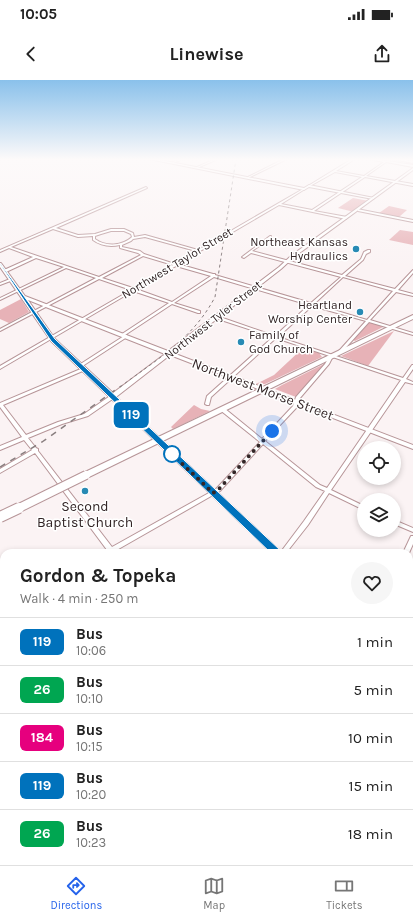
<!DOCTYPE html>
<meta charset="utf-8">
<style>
:root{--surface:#fff;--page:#f6f6f6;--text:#222;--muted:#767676;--line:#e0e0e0;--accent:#2563eb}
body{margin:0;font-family:Karla,sans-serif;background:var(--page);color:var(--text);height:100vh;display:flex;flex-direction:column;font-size:15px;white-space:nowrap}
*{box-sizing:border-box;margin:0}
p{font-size:13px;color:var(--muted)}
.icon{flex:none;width:22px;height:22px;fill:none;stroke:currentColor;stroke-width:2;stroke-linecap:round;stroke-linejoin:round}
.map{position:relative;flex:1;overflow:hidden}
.sheet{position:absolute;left:0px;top:469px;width:413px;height:316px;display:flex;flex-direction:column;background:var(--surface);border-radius:12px 12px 0 0;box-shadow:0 2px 6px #0003}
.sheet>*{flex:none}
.badge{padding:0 8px;border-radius:6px;font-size:14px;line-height:26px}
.controls{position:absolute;left:357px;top:361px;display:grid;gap:8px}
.controls a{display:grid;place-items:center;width:44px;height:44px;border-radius:50%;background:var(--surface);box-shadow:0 2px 6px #0003;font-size:20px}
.you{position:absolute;width:20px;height:20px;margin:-10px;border:3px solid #fff;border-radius:50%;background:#1a73e8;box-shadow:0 0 0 6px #1a73e833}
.map>.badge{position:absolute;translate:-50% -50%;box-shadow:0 0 0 2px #fff}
.round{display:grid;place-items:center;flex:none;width:42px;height:42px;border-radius:21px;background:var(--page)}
.head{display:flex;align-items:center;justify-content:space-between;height:68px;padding:0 20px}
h1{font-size:19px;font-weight:700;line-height:30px}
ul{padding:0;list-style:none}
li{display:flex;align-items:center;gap:12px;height:48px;padding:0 20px;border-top:1px solid var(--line)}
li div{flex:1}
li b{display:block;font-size:15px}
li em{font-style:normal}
li .badge{min-width:44px;font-weight:700;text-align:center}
.status{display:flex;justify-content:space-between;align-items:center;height:28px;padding:0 20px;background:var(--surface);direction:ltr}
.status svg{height:11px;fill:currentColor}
header{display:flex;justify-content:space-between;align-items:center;height:52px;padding:0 20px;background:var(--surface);font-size:18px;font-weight:700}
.dock{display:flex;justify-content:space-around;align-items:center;height:56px;border-top:1px solid var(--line);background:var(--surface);font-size:11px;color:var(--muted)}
.dock a{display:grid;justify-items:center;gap:2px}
.dock .active{color:var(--accent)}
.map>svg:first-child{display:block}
</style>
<div class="status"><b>10:05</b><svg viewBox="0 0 49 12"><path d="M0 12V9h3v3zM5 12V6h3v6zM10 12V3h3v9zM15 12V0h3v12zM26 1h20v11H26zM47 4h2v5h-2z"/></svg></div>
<header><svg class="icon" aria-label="back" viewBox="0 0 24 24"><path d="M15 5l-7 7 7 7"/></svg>Linewise<svg class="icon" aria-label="share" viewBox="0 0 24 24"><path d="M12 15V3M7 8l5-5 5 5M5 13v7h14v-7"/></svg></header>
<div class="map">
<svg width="413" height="785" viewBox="0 0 413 785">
<rect width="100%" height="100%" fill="#fbf3f4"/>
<g fill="#e7b2b7">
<path d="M353 118 369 121 354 132 338 128Z"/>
<path d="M389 126 407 130 399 137 379 133Z"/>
<path d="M400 150 413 152V165L389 160Z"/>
<path d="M21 219 29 232 9 243 0 239V230Z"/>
<path d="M371 242 383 247 355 261 353 260 369 243Z"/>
<path d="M394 251 368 286 341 276Z"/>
<path d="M303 268 319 273 322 277 265 304H256L274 295Z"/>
<path d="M326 283 296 317 275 309 282 305Z"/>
<path d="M194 325 201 329 210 331 173 349 171 347Z"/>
</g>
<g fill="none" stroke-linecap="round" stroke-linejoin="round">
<g stroke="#b79598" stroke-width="2">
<g id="minor">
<path d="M180 79H183L173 83H171Z"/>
<path d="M215 79H218L197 88H195Z"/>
<path d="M284 79H287L248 98H246Z"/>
<path d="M352 79H355L336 91 364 96 384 82 368 79H375L386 81 388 79H391L388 81 413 85V87L386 82 366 96 413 104V106L365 97 314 131 347 137 346 139 279 125 178 184 213 194H215V195L311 223 341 197 251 173 244 178 242 177 270 156H271V158L252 171 342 195 361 179 364 172 368 170H370V172L366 174 363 180 345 196 395 209 413 190V193L398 210 413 214V216L396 212 370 240 413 253V255L369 242 340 274H338V272L366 241 312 226 278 257 403 298 412 285H413V289L406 299 413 302V304L405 302 331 410 364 426V430L329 413 308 445 286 473H280L304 441 325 411 316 407 263 364 220 411 115 471 114 473H104L105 471 107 470 35 373 0 393V389L32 370 24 360 0 370V366L22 357 0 327V323L83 288H85V290L3 325 26 355 58 342 84 334 110 316H114V318L88 336 62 344 28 358 36 368 38 369V371L112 467 216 409 260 362 220 330V328H224L262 359 293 326 296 317 325 284 329 277H330L332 278 329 284 300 318 297 327 265 361 320 405 327 408 401 300 276 258 211 317 209 325H207L205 324 207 316 273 257 215 238V236H217L275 256 309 225 214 197 174 223 200 231V233H198L172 224 125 255H127V257L81 287H79V285L124 256H122V254L169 223 133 211 0 289V286L131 210 99 199 0 251V249L96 198 66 188 0 220V218L64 187 36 178 6 192H4V190L33 177 9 168 0 172V170L146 107 147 108 56 148 78 155 95 154 111 149H124L133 153 134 157 145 155 198 170 303 109H305L281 124 312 130 362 97 335 92 310 106H308ZM53 149 78 157 93 156V160C101 166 110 167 120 165V168L138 173 141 175 99 197 11 167ZM111 151H124L131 154 132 157C122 166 106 167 95 159V156L101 154ZM145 157 196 171 175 184 144 174 140 171 122 167V165L131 161 133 159ZM143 176 173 185 133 208 102 198ZM176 186 211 196 172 222 136 209ZM343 197 393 211 367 240 314 224Z"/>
<path d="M393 79H400L413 81V83Z"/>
<path d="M357 129 413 140V142L358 131Z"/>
<path d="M10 199 13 200 0 205V203Z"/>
<path d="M394 440 413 448V452L394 444Z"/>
<path d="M411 456H413V464L409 473H403Z"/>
<path d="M0 496 2 497 4 501V512L2 511 0 507Z"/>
<path d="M413 729V740L409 742V731Z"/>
<path d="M91 781H99L100 785H92Z"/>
<path d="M352 781H361L363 785H354Z"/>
<path d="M366 781H375L373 785H364Z"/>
</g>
</g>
<g stroke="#b79598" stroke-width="2">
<path id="tertiary" d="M155 79 304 108 309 105 374 118 373 119 309 107 304 110 149 79Z"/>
</g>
<g stroke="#b79598" stroke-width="2">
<g id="secondary">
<path d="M413 88V90L294 177 281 189 173 273 413 365V369L170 275 116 317 280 471 281 473H272L51 261 0 187V183H1L25 216 168 271 279 187 292 175ZM28 220 165 274 113 313 55 259Z"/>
<path d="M409 594 413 596V607L409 605Z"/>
</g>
</g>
<g stroke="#b79598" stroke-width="2">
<path id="primary" d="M413 235V239L89 397 86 398 82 395 83 393Z"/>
</g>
<use href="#minor" fill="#fff" fill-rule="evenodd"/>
<use href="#tertiary" fill="#fff" fill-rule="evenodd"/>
<use href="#secondary" fill="#fff" fill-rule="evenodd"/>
<use href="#primary" fill="#fff" fill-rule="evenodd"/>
<path stroke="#897e7f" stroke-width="1" stroke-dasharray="3 3" stroke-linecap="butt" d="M120 307C157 279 193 259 215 217L236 79"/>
<path stroke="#897e7f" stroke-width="1.5" stroke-dasharray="6 6" stroke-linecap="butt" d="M0 387 42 362 121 306"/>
<g stroke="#897e7f" stroke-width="2.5" stroke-dasharray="11 11" stroke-linecap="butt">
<path d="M0 640 4 655"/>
<path d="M0 667 4 682"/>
<path d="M0 701 4 717"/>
<path d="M21 781 22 785"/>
<path d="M30 781 32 785"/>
<path d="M47 781 49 785"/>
</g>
<g stroke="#b79598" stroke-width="10" stroke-linecap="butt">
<path id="primary-bridge-far1" d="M17 429 86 395"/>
</g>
<g stroke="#b79598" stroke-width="12" stroke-linecap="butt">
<path id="primary-bridge" d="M0 437 19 428"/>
</g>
<use href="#primary-bridge-far1" stroke="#fff" stroke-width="8"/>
<use href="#primary-bridge" stroke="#fff" stroke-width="10"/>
</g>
<linearGradient id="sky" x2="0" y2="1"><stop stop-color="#8ac1eb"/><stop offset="0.42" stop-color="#fdfafa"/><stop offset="1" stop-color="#fdfafa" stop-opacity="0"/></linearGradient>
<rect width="413" height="189" fill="url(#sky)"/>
<path fill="#0072bc" stroke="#fff" d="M0 183 55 259 280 470 282 473 280 476H274L51 261 0 184Z"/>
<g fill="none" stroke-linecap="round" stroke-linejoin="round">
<path stroke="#322526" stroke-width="4" stroke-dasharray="0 7.2" d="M172 374 213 413 218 410 272 351"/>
</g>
<g fill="#278ab4" stroke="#fff" stroke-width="1.5">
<circle cx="356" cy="169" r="4"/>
<circle cx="360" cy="232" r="4"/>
<circle cx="241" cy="262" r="4"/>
<circle cx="85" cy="411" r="4"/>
</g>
<circle fill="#fff" stroke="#0072bc" stroke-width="2" cx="172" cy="374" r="8"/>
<g text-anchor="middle" stroke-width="3" stroke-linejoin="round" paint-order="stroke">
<g font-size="12" fill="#322526" stroke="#fff" text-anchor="end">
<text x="348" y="166">Northeast Kansas<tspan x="348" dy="14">Hydraulics</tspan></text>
<text x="352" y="229">Heartland<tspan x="352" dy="14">Worship Center</tspan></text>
<text x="249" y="259" text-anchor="start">Family of<tspan x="249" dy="14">God Church</tspan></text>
</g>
<g font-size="12" fill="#322526" stroke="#fff">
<text transform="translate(177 183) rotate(-31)" y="4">Northwest Taylor Street</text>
<text transform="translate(213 240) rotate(-38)" y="4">Northwest Tyler Street</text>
</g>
<g font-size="14" fill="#322526" stroke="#fff">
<text transform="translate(263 309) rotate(21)" y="5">Northwest Morse Street</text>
</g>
<g font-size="14" fill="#322526" stroke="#fff">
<text x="85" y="431">Second<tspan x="85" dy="16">Baptist Church</tspan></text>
</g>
</g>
</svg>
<div class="controls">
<a><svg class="icon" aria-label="locate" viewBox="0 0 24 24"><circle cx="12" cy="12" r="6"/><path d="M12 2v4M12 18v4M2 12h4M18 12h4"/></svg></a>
<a><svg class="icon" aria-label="layers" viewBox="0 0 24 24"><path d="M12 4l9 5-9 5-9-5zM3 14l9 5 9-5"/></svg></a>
</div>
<div class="you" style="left:272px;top:351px"></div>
<b class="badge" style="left:131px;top:335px;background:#0072bc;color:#fff">119</b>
<section class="sheet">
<div class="head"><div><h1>Gordon &amp; Topeka</h1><p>Walk · 4 min · 250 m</p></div><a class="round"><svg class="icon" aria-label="heart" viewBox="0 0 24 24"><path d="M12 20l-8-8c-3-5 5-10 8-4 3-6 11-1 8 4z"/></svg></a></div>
<ul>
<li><span class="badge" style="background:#0072bc;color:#fff">119</span><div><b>Bus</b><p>10:06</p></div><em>1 min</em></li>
<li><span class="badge" style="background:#00a651;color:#fff">26</span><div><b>Bus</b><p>10:10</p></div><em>5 min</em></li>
<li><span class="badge" style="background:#e6007e;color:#fff">184</span><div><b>Bus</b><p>10:15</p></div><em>10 min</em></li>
<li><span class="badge" style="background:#0072bc;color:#fff">119</span><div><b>Bus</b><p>10:20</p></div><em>15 min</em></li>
<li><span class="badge" style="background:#00a651;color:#fff">26</span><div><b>Bus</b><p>10:23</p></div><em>18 min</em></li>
</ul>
</section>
</div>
<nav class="dock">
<a class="active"><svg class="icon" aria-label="directions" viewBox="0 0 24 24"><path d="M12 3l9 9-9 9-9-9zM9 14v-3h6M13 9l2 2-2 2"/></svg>Directions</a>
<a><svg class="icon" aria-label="map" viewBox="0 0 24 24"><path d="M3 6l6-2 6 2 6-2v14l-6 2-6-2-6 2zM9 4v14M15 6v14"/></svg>Map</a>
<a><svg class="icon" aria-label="tickets" viewBox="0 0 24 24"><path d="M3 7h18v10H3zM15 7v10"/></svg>Tickets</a>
</nav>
